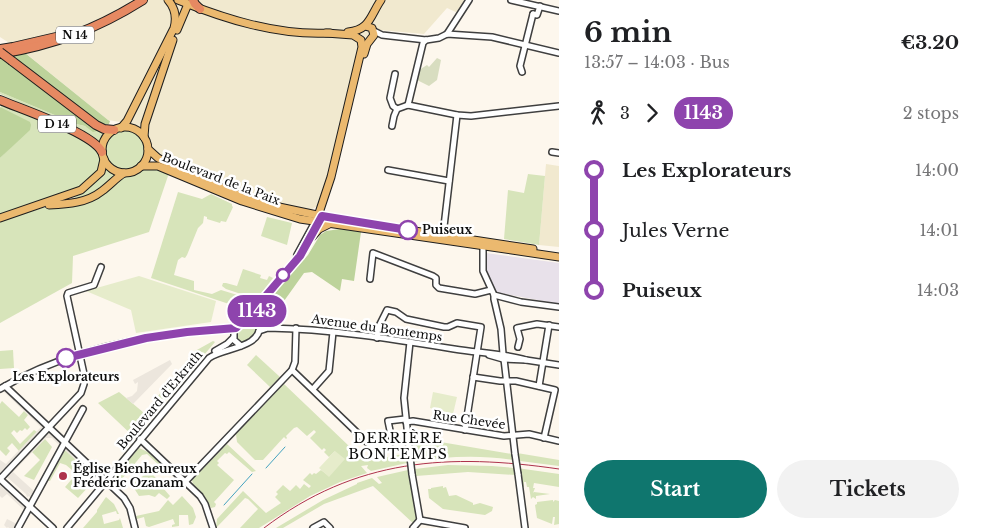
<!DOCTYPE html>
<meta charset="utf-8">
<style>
:root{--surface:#fff;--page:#f2f2f2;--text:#202124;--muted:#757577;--accent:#0f766e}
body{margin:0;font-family:"Libre Baskerville",serif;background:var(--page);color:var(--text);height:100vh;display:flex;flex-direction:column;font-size:19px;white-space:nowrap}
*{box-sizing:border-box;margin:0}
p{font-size:16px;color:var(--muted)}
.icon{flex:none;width:28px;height:28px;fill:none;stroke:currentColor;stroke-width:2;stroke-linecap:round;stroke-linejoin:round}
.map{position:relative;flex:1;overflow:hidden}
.drawer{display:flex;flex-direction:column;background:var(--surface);width:425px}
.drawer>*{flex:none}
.badge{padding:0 10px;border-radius:16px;font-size:18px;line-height:32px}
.map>.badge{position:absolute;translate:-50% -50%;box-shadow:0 0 0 2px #fff}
.legs{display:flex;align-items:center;gap:8px;height:55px;padding:0 25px;font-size:16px}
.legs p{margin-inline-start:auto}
.headline{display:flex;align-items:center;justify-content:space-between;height:85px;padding:0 25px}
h1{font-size:28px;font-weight:700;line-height:38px}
.button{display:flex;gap:10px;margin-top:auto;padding:10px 25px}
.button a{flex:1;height:58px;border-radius:30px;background:var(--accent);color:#fff;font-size:20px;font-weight:700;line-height:58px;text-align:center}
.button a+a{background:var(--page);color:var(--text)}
ul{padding:0 25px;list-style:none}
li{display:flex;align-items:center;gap:18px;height:60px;font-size:19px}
li i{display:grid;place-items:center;width:8px;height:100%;margin:0 6px;background:currentColor}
li i::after{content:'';width:12px;height:12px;margin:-6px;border:4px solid;border-radius:50%;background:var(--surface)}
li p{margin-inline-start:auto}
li:first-child i{background:linear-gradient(#0000 50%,currentColor 0)}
li:last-child i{background:linear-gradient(currentColor 50%,#0000 0)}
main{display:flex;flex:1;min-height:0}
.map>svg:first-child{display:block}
</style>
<main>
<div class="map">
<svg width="559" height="528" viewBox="0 0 559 528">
<rect width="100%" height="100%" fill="#fdf7ed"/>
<path fill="#e8e1ea" d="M486 253 559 263V304L495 292 485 267 484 255Z"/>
<g fill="#f1e9cf">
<path d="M0 0H467L460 14 447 8 424 34 380 30 360 44 341 127 320 203 316 207 308 211 256 198 194 173 163 159 153 151 147 133 126 123 108 120 29 56 0 37Z"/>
<path d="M546 164 559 166V247L539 245Z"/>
</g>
<g fill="#d7e4ba">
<path d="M0 92 76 124 97 129 104 135 101 145 77 128 0 94Z"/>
<path d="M0 102 82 137 100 153 102 158 98 172 90 180 76 189 0 215V158L9 149Z"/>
<circle cx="125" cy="150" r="20"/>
<path d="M105 167H108L116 174C102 190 91 196 70 200L84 192Z"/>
<path d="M143 168H154L169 173 149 232 73 256 72 283 0 323V221L42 208 72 205 123 176Z"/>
<path d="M528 174 545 176 539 245 504 239 508 190 524 193Z"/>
<path d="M178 192 202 199 211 194 232 204V206L233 207 226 222 221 221 220 223 207 219V217L204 216 203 223 198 228 187 255 185 258 182 257 178 260 174 275 194 281V290L212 294 221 290 244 297 249 302 235 306 151 278Z"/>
<path d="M267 217 292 223 287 245 261 236Z"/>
<path d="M243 269 261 275 260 278 267 280 269 276 273 278 256 300 251 301 250 297 226 289 222 286 223 283H226L237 286Z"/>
<path d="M252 319 258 323 259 330C252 338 248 347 237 342L235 332 246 320Z"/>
<path d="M213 341 215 342 134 437 98 403 119 392 144 413 195 351Z"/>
<path d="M13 350 14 368 0 369V351Z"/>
<path d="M256 355 280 377 270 387 247 365Z"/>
<path d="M205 357H206L109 474 108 473Z"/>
<path d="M284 384 350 447 352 446 368 461 403 454 405 450 407 463 371 471 367 468 368 465 361 466 367 473 340 482 310 496 259 528H240L258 509 248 499 245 498 216 528 217 519 243 491 266 513 281 503 275 497 278 494 276 492 283 485 290 491 296 485 300 489 304 484 309 488 311 486 303 480 310 473 312 475 314 473 316 474 321 470 329 476 335 451 329 457 324 452 326 450 324 448 322 450 310 438 316 432 314 430 307 436 297 427 294 428 286 436 287 438 286 439 284 437 263 460H255L237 442 236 434Z"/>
<path d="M2 401 19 417 24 411 28 415 24 420 30 427 27 430 25 428 22 431 20 430 17 433 14 430 11 433 20 444 34 430 37 432 19 451 12 443 7 448 10 451 6 456 0 450V404Z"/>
<path d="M411 437 512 454 513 460C481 455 446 456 414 462Z"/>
<path d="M45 439 52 447 34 480 24 476 40 460 32 452Z"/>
<path d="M227 444 256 471 252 472 229 452 227 454 225 453 217 461 219 463 217 465 234 480 214 502 216 504 215 507 211 508 203 494 193 484 192 480Z"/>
<path d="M140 445H143L138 447 116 475 139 448 148 452 162 465 160 466 147 454 142 455 121 480V488L114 482 115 477H112Z"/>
<path d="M65 450 75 459 72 470 66 465 60 463 50 481H48Z"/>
<path d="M517 453 559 460V466L520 461 516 460Z"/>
<path d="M448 465 492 466 515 468 516 475 468 472 416 476 415 469Z"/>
<path d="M517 468 559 474V487L534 483 533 488H535L533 493 534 492 550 494 536 496V499L533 497 531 499 529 487H527L526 482H524V487H521Z"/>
<path d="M144 470 149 471 163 485V488L170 496 167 499 159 493 155 497 149 495 139 496 132 485 143 476 142 473Z"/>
<path d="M408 470 417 519 414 524 373 486 324 504 283 528H276L323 500 357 484V483L372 478 379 484 382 483 377 477Z"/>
<path d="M78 472 91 484 78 498 65 487Z"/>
<path d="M443 486V488L446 487 449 496 456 495 473 503V505L480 503 493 507 492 511 485 515 443 509 429 498 428 489H431V488Z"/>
<path d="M182 496 193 508 196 517 193 524 189 525 188 515H179V526L172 527V525L175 524 173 519 149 527 146 526 144 517 137 519 136 516 159 511 168 500 173 505Z"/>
<path d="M106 497 114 504 119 514H117L116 511 102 515 104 524 119 520 120 518 123 528H83L97 512V510Z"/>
<path d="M553 500V502L555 500 559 501V524L554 525 555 517H553L552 524 537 518 535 505 537 504V502Z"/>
</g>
<g fill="#bdd39b">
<path d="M25 53 108 120 110 121 109 124H100L11 56Z"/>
<path d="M0 58H4L97 129V131L93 132 85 126 76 124 0 92Z"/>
<path d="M0 107 30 122 31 125 30 130 0 158Z"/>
<path d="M340 229 361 232 354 281 342 279 340 291 312 272 304 273 279 308 277 322H269L270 304 279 286 308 255 320 235 326 231Z"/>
</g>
<path fill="#d8ddc0" d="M437 58 441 60 437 80 429 86 417 80 419 70 427 65 429 67Z"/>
<g fill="#e6eccb">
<path d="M139 276 216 301 211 322 136 333 131 310 86 291Z"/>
<path d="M433 392 457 397 453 414 430 408Z"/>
<path d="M335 451 345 459 329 477 319 468Z"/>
</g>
<g fill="#ece6dd">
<path d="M170 360 172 364 133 404 126 398 132 396 137 391 138 382 135 384 133 380Z"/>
<path d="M4 389 43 425 45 429 43 432 41 430 8 465 9 467 0 475V460L6 464 41 427 2 390Z"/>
<path d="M49 432 62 445 69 444 66 449 98 479 97 480 65 450 48 481 44 479 61 447 52 438H46L13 472 35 492 33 496 27 491 33 497 32 499 29 496 27 497 26 494 6 476Z"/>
<path d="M0 483 3 484 2 486 7 490 8 489 11 492V493L27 507 20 528H9L8 527 7 528 4 525 7 519 17 524 25 511 7 494 2 498 0 496Z"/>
</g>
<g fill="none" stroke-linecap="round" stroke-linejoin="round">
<g stroke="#44a3c0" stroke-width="1">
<path d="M266 468 285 447"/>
<path d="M224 505 252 474"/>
</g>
<g stroke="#3f3f3f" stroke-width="8">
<g id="minor">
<path d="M511 0 559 11"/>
<path d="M533 14 537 15 540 6"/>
<path d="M374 31 382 35 426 40 439 38 447 34 492 37 559 53"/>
<path d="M447 34 469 0"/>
<path d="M522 72 520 66 533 14"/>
<path d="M395 74 390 98 393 106 397 109"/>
<path d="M408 105 457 115 471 116 559 106"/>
<path d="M408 105 423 43 426 40"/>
<path d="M392 126 394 116 397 109 408 105"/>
<path d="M552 152 559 153"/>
<path d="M388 170 449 181"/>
<path d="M443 235 457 115"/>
<path d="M483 244V271L494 295 521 302 559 307"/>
<path d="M297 255 315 222 319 221"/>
<path d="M370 279 373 253 433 276 436 278V285L439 288 475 294 491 290"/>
<path d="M494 295V299L501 329 503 354"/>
<path d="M251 317C258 312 260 304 265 297 281 276 300 258 313 234"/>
<path d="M260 323 265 302"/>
<path d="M259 331 268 328C330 329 392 339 454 349 478 353 502 353 526 360"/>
<path d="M377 338 379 326 387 310 396 312 406 319 444 327H448L457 323 481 327 465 430"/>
<path d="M518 347 520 339 517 328 537 324 559 327"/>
<path d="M215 351 227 344 233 338"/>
<path d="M489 355 503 359 526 360 559 365"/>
<path d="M504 359 515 454"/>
<path d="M292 370 371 446 377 447 390 444 392 440 388 421 405 419"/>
<path d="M473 377 500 381H516L555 390 544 438"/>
<path d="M5 386 124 498 130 508 135 528"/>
<path d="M539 386 549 325"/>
<path d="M0 389C56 355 122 340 186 332 203 330 220 330 236 328"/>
<path d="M313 389 329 371 333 332"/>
<path d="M406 422 413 421 504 436 529 434 559 441"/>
<path d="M140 439 200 496 205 504 213 528"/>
<path d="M410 457 404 398 410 342"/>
<path d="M412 474 420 520"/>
<path d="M518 474 525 528"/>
<path d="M0 479 81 393 84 384V374L67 296 68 293 94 285 101 267"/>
<path d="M0 479 53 528"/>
<path d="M185 482 292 370 295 362 296 328"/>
<path d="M420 520 465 528"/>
<path d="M18 528 83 409"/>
<path d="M67 528 209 358C224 347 262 349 260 323L255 318H246L234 331V340L241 346"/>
<path d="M313 528 324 522 330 528"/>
<path d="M413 528 420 520"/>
</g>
</g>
<g stroke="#1d1d1d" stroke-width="9">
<g id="major">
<path d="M178 0C225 19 278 36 330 33"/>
<path d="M177 30 188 4"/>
<path d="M348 32C370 30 370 16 381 0"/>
<path d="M364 54 367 44 374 35 372 28 365 26"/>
<circle cx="125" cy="150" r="23"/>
<path d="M121 128 127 121 174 28C177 17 175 8 168 0"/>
<path d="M144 137 145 124 173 40"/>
<path d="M148 149 158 158 188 174 245 197 279 207 336 219 533 249"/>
<path d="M141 166H158L242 201 300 219 559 257"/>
<path d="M49 205C68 204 87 203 102 191 110 185 116 178 124 173"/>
<path d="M0 218 81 190 101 172 104 159"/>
<path d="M317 219 331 177 362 47 361 40 353 35 326 33"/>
<path d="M312 237 319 229 329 224"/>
</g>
</g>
<g stroke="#1d1d1d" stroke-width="10">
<g id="highway">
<path d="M193 0 195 4 200 9"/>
<path d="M0 49 13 47 56 37"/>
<path d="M0 54C54 45 97 29 143 0"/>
<path d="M12 61 96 125 104 129 114 130"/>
<path d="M0 100C21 109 93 133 102 152"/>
</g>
</g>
<use href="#minor" stroke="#fff" stroke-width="5"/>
<use href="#major" stroke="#ebb96f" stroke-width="7"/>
<use href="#highway" stroke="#e68962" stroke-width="8"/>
<path stroke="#ae324c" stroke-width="1" d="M264 528C356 458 449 453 559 469"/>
<g stroke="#3f3f3f" stroke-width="8" stroke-linecap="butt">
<g id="minor-bridge">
<path d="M515 454 518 474"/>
<path d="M410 457 412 474"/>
</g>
</g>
<g stroke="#1d1d1d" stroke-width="10" stroke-linecap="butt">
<path id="highway-bridge" d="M0 52 12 61"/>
</g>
<use href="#minor-bridge" stroke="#fff" stroke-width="5"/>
<use href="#highway-bridge" stroke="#e68962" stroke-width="8"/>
</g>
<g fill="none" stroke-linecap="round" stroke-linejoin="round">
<g stroke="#fff" stroke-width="11">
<path id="line-1" d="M66 358 146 338 187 332 236 328 245 319 251 317 256 312 264 298 300 256 322 216 408 230"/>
</g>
<use href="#line-1" stroke="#8e44ad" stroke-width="8"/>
</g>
<g fill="#fff" stroke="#8e44ad" stroke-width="2.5">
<circle cx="408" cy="230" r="9"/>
<circle cx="283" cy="275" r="6"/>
<circle cx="66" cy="358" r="9"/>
</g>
<circle fill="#ae324c" stroke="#fff" stroke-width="2" cx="63" cy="476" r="5"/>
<g text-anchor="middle" stroke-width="5" stroke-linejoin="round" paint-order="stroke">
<g fill="#fff" stroke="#555" stroke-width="1">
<rect x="56" y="26.5" width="38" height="17" rx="4"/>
<rect x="38" y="115.5" width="38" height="17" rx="4"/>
</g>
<g font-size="11" font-weight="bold" fill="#0c0c0c">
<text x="75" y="39">N 14</text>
<text x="57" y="128">D 14</text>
</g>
<g font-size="12" fill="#0c0c0c" stroke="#fff">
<text transform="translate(221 179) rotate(21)" y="4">Boulevard de la Paix</text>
<text transform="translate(377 328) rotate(8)" y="4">Avenue du Bontemps</text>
<text transform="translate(160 400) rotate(-50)" y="4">Boulevard d'Erkrath</text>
<text transform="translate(469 420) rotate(8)" y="4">Rue Chevée</text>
</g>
<g font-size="12" font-weight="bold" fill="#0c0c0c" stroke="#fff" text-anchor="start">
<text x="422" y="234">Puiseux</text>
<text x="66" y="381" text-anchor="middle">Les Explorateurs</text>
</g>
<g font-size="12" font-weight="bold" fill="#0c0c0c" stroke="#fff" text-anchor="start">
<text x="73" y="473">Église Bienheureux<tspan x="73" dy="14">Frédéric Ozanam</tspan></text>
</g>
<g font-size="14" letter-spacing="1" fill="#0c0c0c" stroke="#fff">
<text x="398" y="443">DERRIÈRE<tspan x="398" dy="16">BONTEMPS</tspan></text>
</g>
</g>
</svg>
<b class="badge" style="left:257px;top:311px;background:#8e44ad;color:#fff">1143</b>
</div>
<section class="drawer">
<div class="headline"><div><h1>6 min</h1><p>13:57 – 14:03 · Bus</p></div><b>€3.20</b></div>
<div class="legs"><svg class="icon" aria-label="walk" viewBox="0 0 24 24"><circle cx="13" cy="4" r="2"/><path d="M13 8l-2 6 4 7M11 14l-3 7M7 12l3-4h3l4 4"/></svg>3<svg class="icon" aria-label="forward" viewBox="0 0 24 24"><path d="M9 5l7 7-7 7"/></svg><b class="badge" style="background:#8e44ad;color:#fff">1143</b><p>2 stops</p></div>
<ul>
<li><i style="color:#8e44ad"></i><b>Les Explorateurs</b><p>14:00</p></li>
<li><i style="color:#8e44ad"></i><span>Jules Verne</span><p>14:01</p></li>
<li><i style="color:#8e44ad"></i><b>Puiseux</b><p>14:03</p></li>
</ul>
<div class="button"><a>Start</a><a>Tickets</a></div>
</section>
</main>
